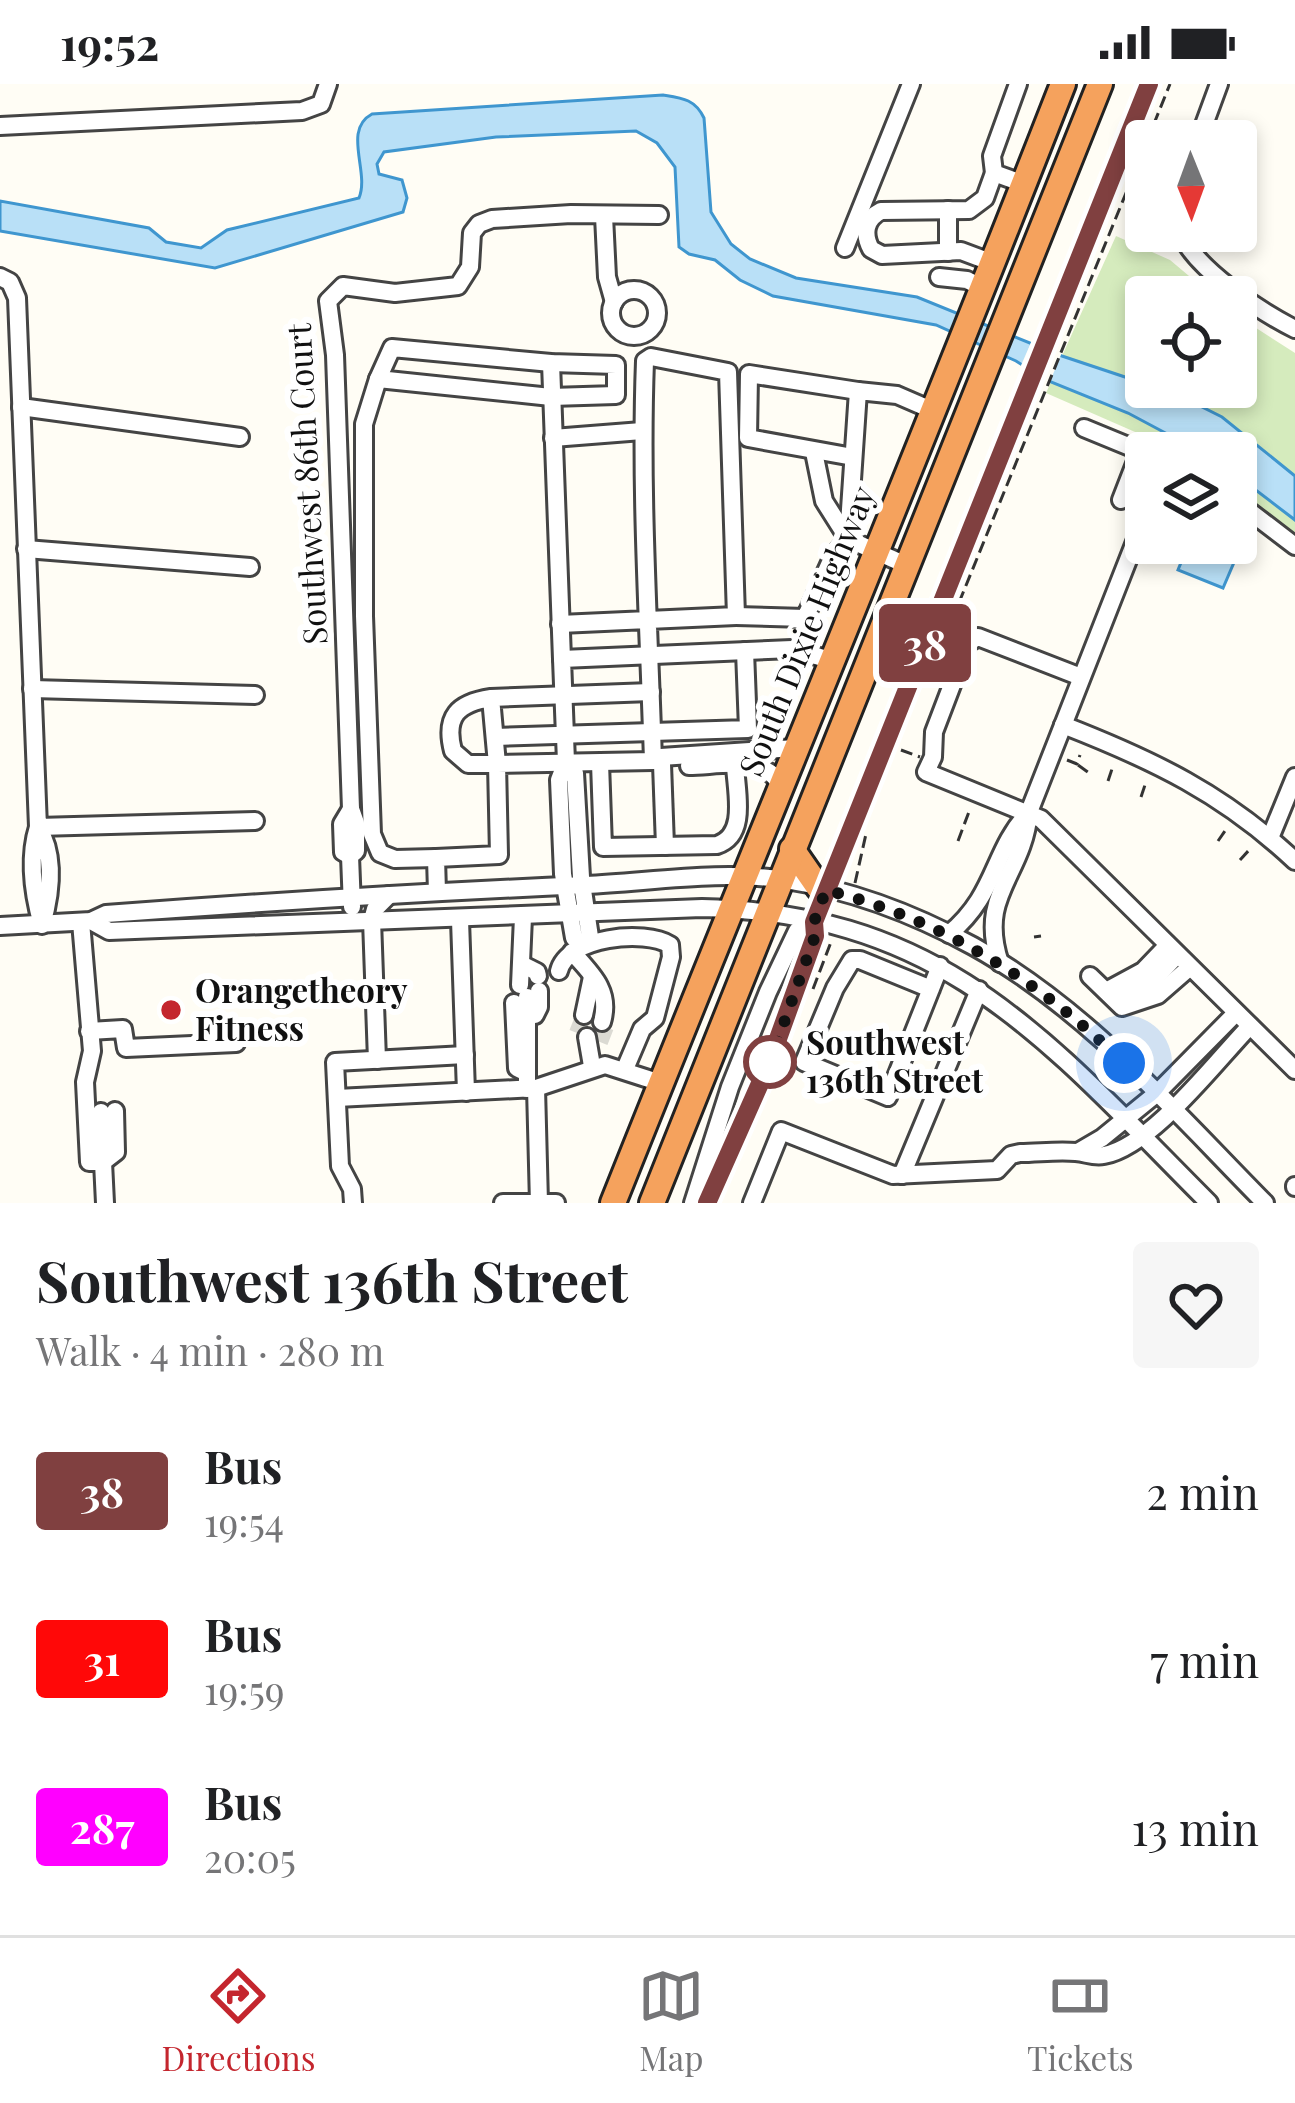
<!DOCTYPE html>
<meta charset="utf-8">
<style>
:root{--surface:#fff;--page:#f6f6f6;--text:#202124;--muted:#757577;--line:#e0e0e0;--accent:#c4262e}
body{margin:0;font-family:"Playfair Display",serif;background:var(--page);color:var(--text);height:100vh;display:flex;flex-direction:column;font-size:45px;white-space:nowrap}
*{box-sizing:border-box;margin:0}
p{font-size:39px;color:var(--muted)}
.icon{flex:none;width:66px;height:66px;fill:none;stroke:currentColor;stroke-width:2;stroke-linecap:round;stroke-linejoin:round}
.map{position:relative;height:1119px;overflow:hidden}
.side{display:flex;flex-direction:column;background:var(--surface);flex:1}
.side>*{flex:none}
.badge{padding:0 24px;border-radius:9px;font-size:42px;line-height:78px}
.needle{width:78px;rotate:179deg}
.controls{position:absolute;left:1125px;top:36px;display:grid;gap:24px}
.controls a{display:grid;place-items:center;width:132px;height:132px;border-radius:12px;background:var(--surface);box-shadow:0 6px 18px #0003;font-size:60px}
.you{position:absolute;width:60px;height:60px;margin:-30px;border:9px solid #fff;border-radius:50%;background:#1a73e8;box-shadow:0 0 0 18px #1a73e833}
.map>.badge{position:absolute;translate:-50% -50%;box-shadow:0 0 0 6px #fff}
.round{display:grid;place-items:center;flex:none;width:126px;height:126px;border-radius:12px;background:var(--page)}
.overview{display:flex;align-items:center;justify-content:space-between;height:204px;padding:0 36px}
h1{font-size:57px;font-weight:700;line-height:90px}
ul{padding:0;list-style:none}
li{display:flex;align-items:center;gap:36px;height:168px;padding:0 36px}
li div{flex:1}
li b{display:block;font-size:45px}
li em{font-style:normal}
li .badge{min-width:132px;font-weight:700;text-align:center}
.status{display:flex;justify-content:space-between;align-items:center;height:84px;padding:0 60px;background:var(--surface);direction:ltr}
.status svg{height:33px;fill:currentColor}
.tabs{display:flex;justify-content:space-around;align-items:center;height:168px;border-top:3px solid var(--line);background:var(--surface);font-size:33px;color:var(--muted)}
.tabs a{display:grid;justify-items:center;gap:6px}
.tabs .active{color:var(--accent)}
.map>svg:first-child{display:block}
</style>
<div class="status"><b>19:52</b><svg viewBox="0 0 49 12"><path d="M0 12V9h3v3zM5 12V6h3v6zM10 12V3h3v9zM15 12V0h3v12zM26 1h20v11H26zM47 4h2v5h-2z"/></svg></div>
<div class="map">
<svg width="1295" height="1119" viewBox="0 0 1295 1119">
<rect width="100%" height="100%" fill="#fffdf5"/>
<g fill="#d5ebbd">
<path d="M1116 152 1170 176 1214 213H1146V300L1062 272Z"/>
<path d="M1236 231 1295 269V392L1222 333 1155 303H1236Z"/>
<path d="M1051 298 1128 329 1203 369H1183L1046 309Z"/>
<path d="M1236 391 1295 436V450L1236 404Z"/>
</g>
<g fill="#b9e0f7" stroke="#3f96cf" stroke-width="3">
<path d="M663 11C682 14 695 15 704 34L711 128 731 160 750 175 796 194 917 213 1062 272 1176 310 1222 333 1295 392V436L1236 391V369H1203L1128 329 1046 296 1016 277 936 241 773 212 740 196 715 176 689 170 679 163 675 83 657 59 636 47 496 53 384 68 377 80 379 90 402 96 407 114 403 128 215 184 0 147V117L149 144 166 158 201 164 227 146 359 114C370 88 342 46 372 30Z"/>
<path d="M1189 459 1241 462 1223 504 1178 486Z"/>
</g>
<path fill="#fffdf5" d="M1033 254 1063 266 1049 300 1019 286Z"/>
<g fill="none" stroke-linecap="round" stroke-linejoin="round">
<g stroke="#dbdad3" stroke-width="16" stroke-dasharray="16 8" stroke-linecap="butt">
<path d="M577 949 584 931"/>
<path d="M600 958 607 940"/>
</g>
<g stroke="#444" stroke-width="22">
<g id="minor">
<path d="M1018 0 992 72 994 89 1024 100"/>
<path d="M0 42 302 27 321 20 328 0"/>
<path d="M1198 57 1219 0"/>
<path d="M948 126V168"/>
<path d="M604 132 607 193 614 218"/>
<path d="M1180 147C1192 183 1261 228 1295 245"/>
<path d="M845 164 911 0"/>
<path d="M993 179 961 167 882 171 871 165C863 150 865 135 881 127L969 126 985 114 994 89"/>
<path d="M0 193 10 198 17 214 38 743 255 737"/>
<path d="M939 193 967 196 983 204"/>
<circle cx="634" cy="229" r="23"/>
<path d="M392 264 551 279 616 281V311L551 313 378 295Z"/>
<path d="M551 279 562 575"/>
<path d="M378 295 364 340V532L372 750 380 769 395 775 436 774"/>
<path d="M21 323 240 353"/>
<path d="M1084 344 1140 367"/>
<path d="M553 354 642 347"/>
<path d="M814 368 824 417 848 455"/>
<path d="M853 373 748 354 749 290 858 307"/>
<path d="M1121 416 1140 367 1145 369"/>
<path d="M1236 417 1295 462"/>
<path d="M848 455 858 307 897 311 934 327"/>
<path d="M26 465 250 483"/>
<path d="M736 532 805 534 833 472 848 455 906 481"/>
<path d="M560 540 736 532 728 288 651 273 645 277C640 410 649 543 653 677"/>
<path d="M1081 593 978 553 968 559 934 648 933 673 926 688 1041 735 1295 986"/>
<path d="M32 605 255 611"/>
<path d="M491 614C458 619 444 632 453 667L468 680H497L491 614 651 608"/>
<path d="M1063 641C1153 676 1224 710 1295 777"/>
<path d="M495 653 748 645 745 567"/>
<path d="M566 678 575 689 581 793 590 853 582 860 574 854 563 790 559 696 566 678 562 575 792 565 830 576"/>
<path d="M600 679 603 763 717 761C748 751 736 707 735 681"/>
<path d="M662 680 665 762"/>
<path d="M689 682C718 682 765 670 780 701"/>
<path d="M38 743C56 772 51 809 42 841 33 809 28 775 38 743Z"/>
<path d="M1270 754 1295 693"/>
<path d="M350 772 343 768 342 740 351 725"/>
<path d="M437 808 436 774 499 771 497 680 653 677 661 673 795 664"/>
<path d="M352 823 350 772 356 767V739L351 725 335 271 328 217 343 202 395 209 458 202 470 183 472 149 479 140 492 135 571 130 659 131"/>
<path d="M460 836 466 1008"/>
<path d="M91 837 109 847 702 824C947 829 1050 960 1209 1119"/>
<path d="M81 838 92 967 85 998 89 1078H103L105 1119"/>
<path d="M0 842 91 837 106 830C266 818 426 808 586 801 651 798 721 786 786 796 851 806 916 831 973 862 1087 925 1175 1028 1265 1119"/>
<path d="M949 850C997 810 992 768 1028 729"/>
<path d="M572 868C592 890 611 907 602 938"/>
<path d="M1000 879C977 810 1023 793 1029 728L1146 430"/>
<path d="M523 881 537 888 538 892"/>
<path d="M559 887C567 853 645 845 670 861L671 873 655 934 642 945 625 985"/>
<path d="M1090 892 1122 923 1158 911 1189 884"/>
<path d="M520 901 523 833"/>
<path d="M931 905 860 876H852L835 904 804 978 888 1013 940 882"/>
<path d="M1106 907 1143 887 1167 862"/>
<path d="M527 913V1005"/>
<path d="M1122 914 1151 899 1177 871"/>
<path d="M514 919 517 984 527 989"/>
<path d="M535 931 539 923V907"/>
<path d="M584 931 592 893"/>
<path d="M89 947 123 945 126 964 236 959"/>
<path d="M587 953 592 982"/>
<path d="M377 976 372 836 375 825 389 811"/>
<path d="M536 1004 539 1119"/>
<path d="M337 1014 536 1004 605 981 661 999"/>
<path d="M101 1028 103 1078"/>
<path d="M1078 1068 1102 1054 1156 1010 1236 929"/>
<path d="M103 1078 116 1068 115 1027"/>
<path d="M902 1091 979 906"/>
<path d="M1295 1102V1103"/>
<path d="M353 1119 352 1105 340 1082 335 978 465 971"/>
<path d="M503 1119H556"/>
<path d="M693 1119 730 1003 768 908 797 847 814 837"/>
<path d="M707 1119 770 977 815 852 814 837 1149 0"/>
<path d="M752 1119 781 1047 893 1091 997 1086 1011 1071 1020 1069C1038 1069 1058 1066 1076 1068 1087 1069 1093 1073 1104 1071 1152 1062 1216 977 1250 942"/>
</g>
</g>
<g stroke="#222" stroke-width="30">
<g id="highway">
<path d="M792 765 819 804"/>
<path d="M613 1119C762 746 917 374 1063 0"/>
<path d="M652 1119 1100 0"/>
</g>
</g>
<g stroke="#333" stroke-width="3" stroke-dasharray="12 6" stroke-linecap="butt">
<path d="M1147 57 1170 0"/>
<path d="M925 602 1146 60"/>
<path d="M901 666 920 673"/>
<path d="M1067 676 1077 680 1080 671"/>
<path d="M1078 681 1089 689"/>
<path d="M1108 697 1112 685"/>
<path d="M1141 713 1146 698"/>
<path d="M958 757 970 725"/>
<path d="M1218 757 1227 744"/>
<path d="M1240 776 1250 765"/>
<path d="M855 799 866 750"/>
<path d="M1034 853 1041 852"/>
<path d="M813 905 831 858"/>
</g>
<use href="#minor" stroke="#fff" stroke-width="16"/>
<use href="#highway" stroke="#f5a25d" stroke-width="24"/>
</g>
<g fill="none" stroke-linecap="round" stroke-linejoin="round">
<g stroke="#fff" stroke-width="27">
<path id="line" d="M707 1119 770 977 815 852 814 838 1149 0"/>
</g>
<use href="#line" stroke="#804040" stroke-width="18"/>
<path stroke="#111" stroke-width="12" stroke-dasharray="0 21.6" d="M770 978 815 852 814 838 826 806C943 836 1038 896 1124 979"/>
</g>
<circle fill="#c4262e" stroke="#fff" stroke-width="4.5" cx="171" cy="926" r="12"/>
<circle fill="#fff" stroke="#804040" stroke-width="6" cx="770" cy="978" r="24"/>
<g text-anchor="middle" stroke-width="12" stroke-linejoin="round" paint-order="stroke">
<g font-size="33" fill="#111" stroke="#fff">
<text transform="translate(307 400) rotate(-93)" y="12">Southwest 86th Court</text>
<text transform="translate(807 547) rotate(-68)" y="12">South Dixie Highway</text>
</g>
<g font-size="33" font-weight="bold" fill="#111" stroke="#fff" text-anchor="start">
<text x="195" y="919">Orangetheory<tspan x="195" dy="38">Fitness</tspan></text>
</g>
<g font-size="33" font-weight="bold" fill="#111" stroke="#fff" text-anchor="start">
<text x="806" y="971">Southwest<tspan x="806" dy="38">136th Street</tspan></text>
</g>
</g>
</svg>
<div class="controls">
<a><svg class="needle" viewBox="-14 -14 28 28"><path d="M0-13l5 13h-10z" fill="#e53935"/><path d="M0 13l5-13h-10z" fill="#757577"/></svg></a>
<a><svg class="icon" aria-label="locate" viewBox="0 0 24 24"><circle cx="12" cy="12" r="6"/><path d="M12 2v4M12 18v4M2 12h4M18 12h4"/></svg></a>
<a><svg class="icon" aria-label="layers" viewBox="0 0 24 24"><path d="M12 4l9 5-9 5-9-5zM3 14l9 5 9-5"/></svg></a>
</div>
<div class="you" style="left:1124px;top:979px"></div>
<b class="badge" style="left:925px;top:559px;background:#804040;color:#fff">38</b>
</div>
<section class="side">
<div class="overview"><div><h1>Southwest 136th Street</h1><p>Walk · 4 min · 280 m</p></div><a class="round"><svg class="icon" aria-label="heart" viewBox="0 0 24 24"><path d="M12 20l-8-8c-3-5 5-10 8-4 3-6 11-1 8 4z"/></svg></a></div>
<ul>
<li><span class="badge" style="background:#804040;color:#fff">38</span><div><b>Bus</b><p>19:54</p></div><em>2 min</em></li>
<li><span class="badge" style="background:#ff0808;color:#fff">31</span><div><b>Bus</b><p>19:59</p></div><em>7 min</em></li>
<li><span class="badge" style="background:#f0f;color:#fff">287</span><div><b>Bus</b><p>20:05</p></div><em>13 min</em></li>
</ul>
</section>
<nav class="tabs">
<a class="active"><svg class="icon" aria-label="directions" viewBox="0 0 24 24"><path d="M12 3l9 9-9 9-9-9zM9 14v-3h6M13 9l2 2-2 2"/></svg>Directions</a>
<a><svg class="icon" aria-label="map" viewBox="0 0 24 24"><path d="M3 6l6-2 6 2 6-2v14l-6 2-6-2-6 2zM9 4v14M15 6v14"/></svg>Map</a>
<a><svg class="icon" aria-label="tickets" viewBox="0 0 24 24"><path d="M3 7h18v10H3zM15 7v10"/></svg>Tickets</a>
</nav>
